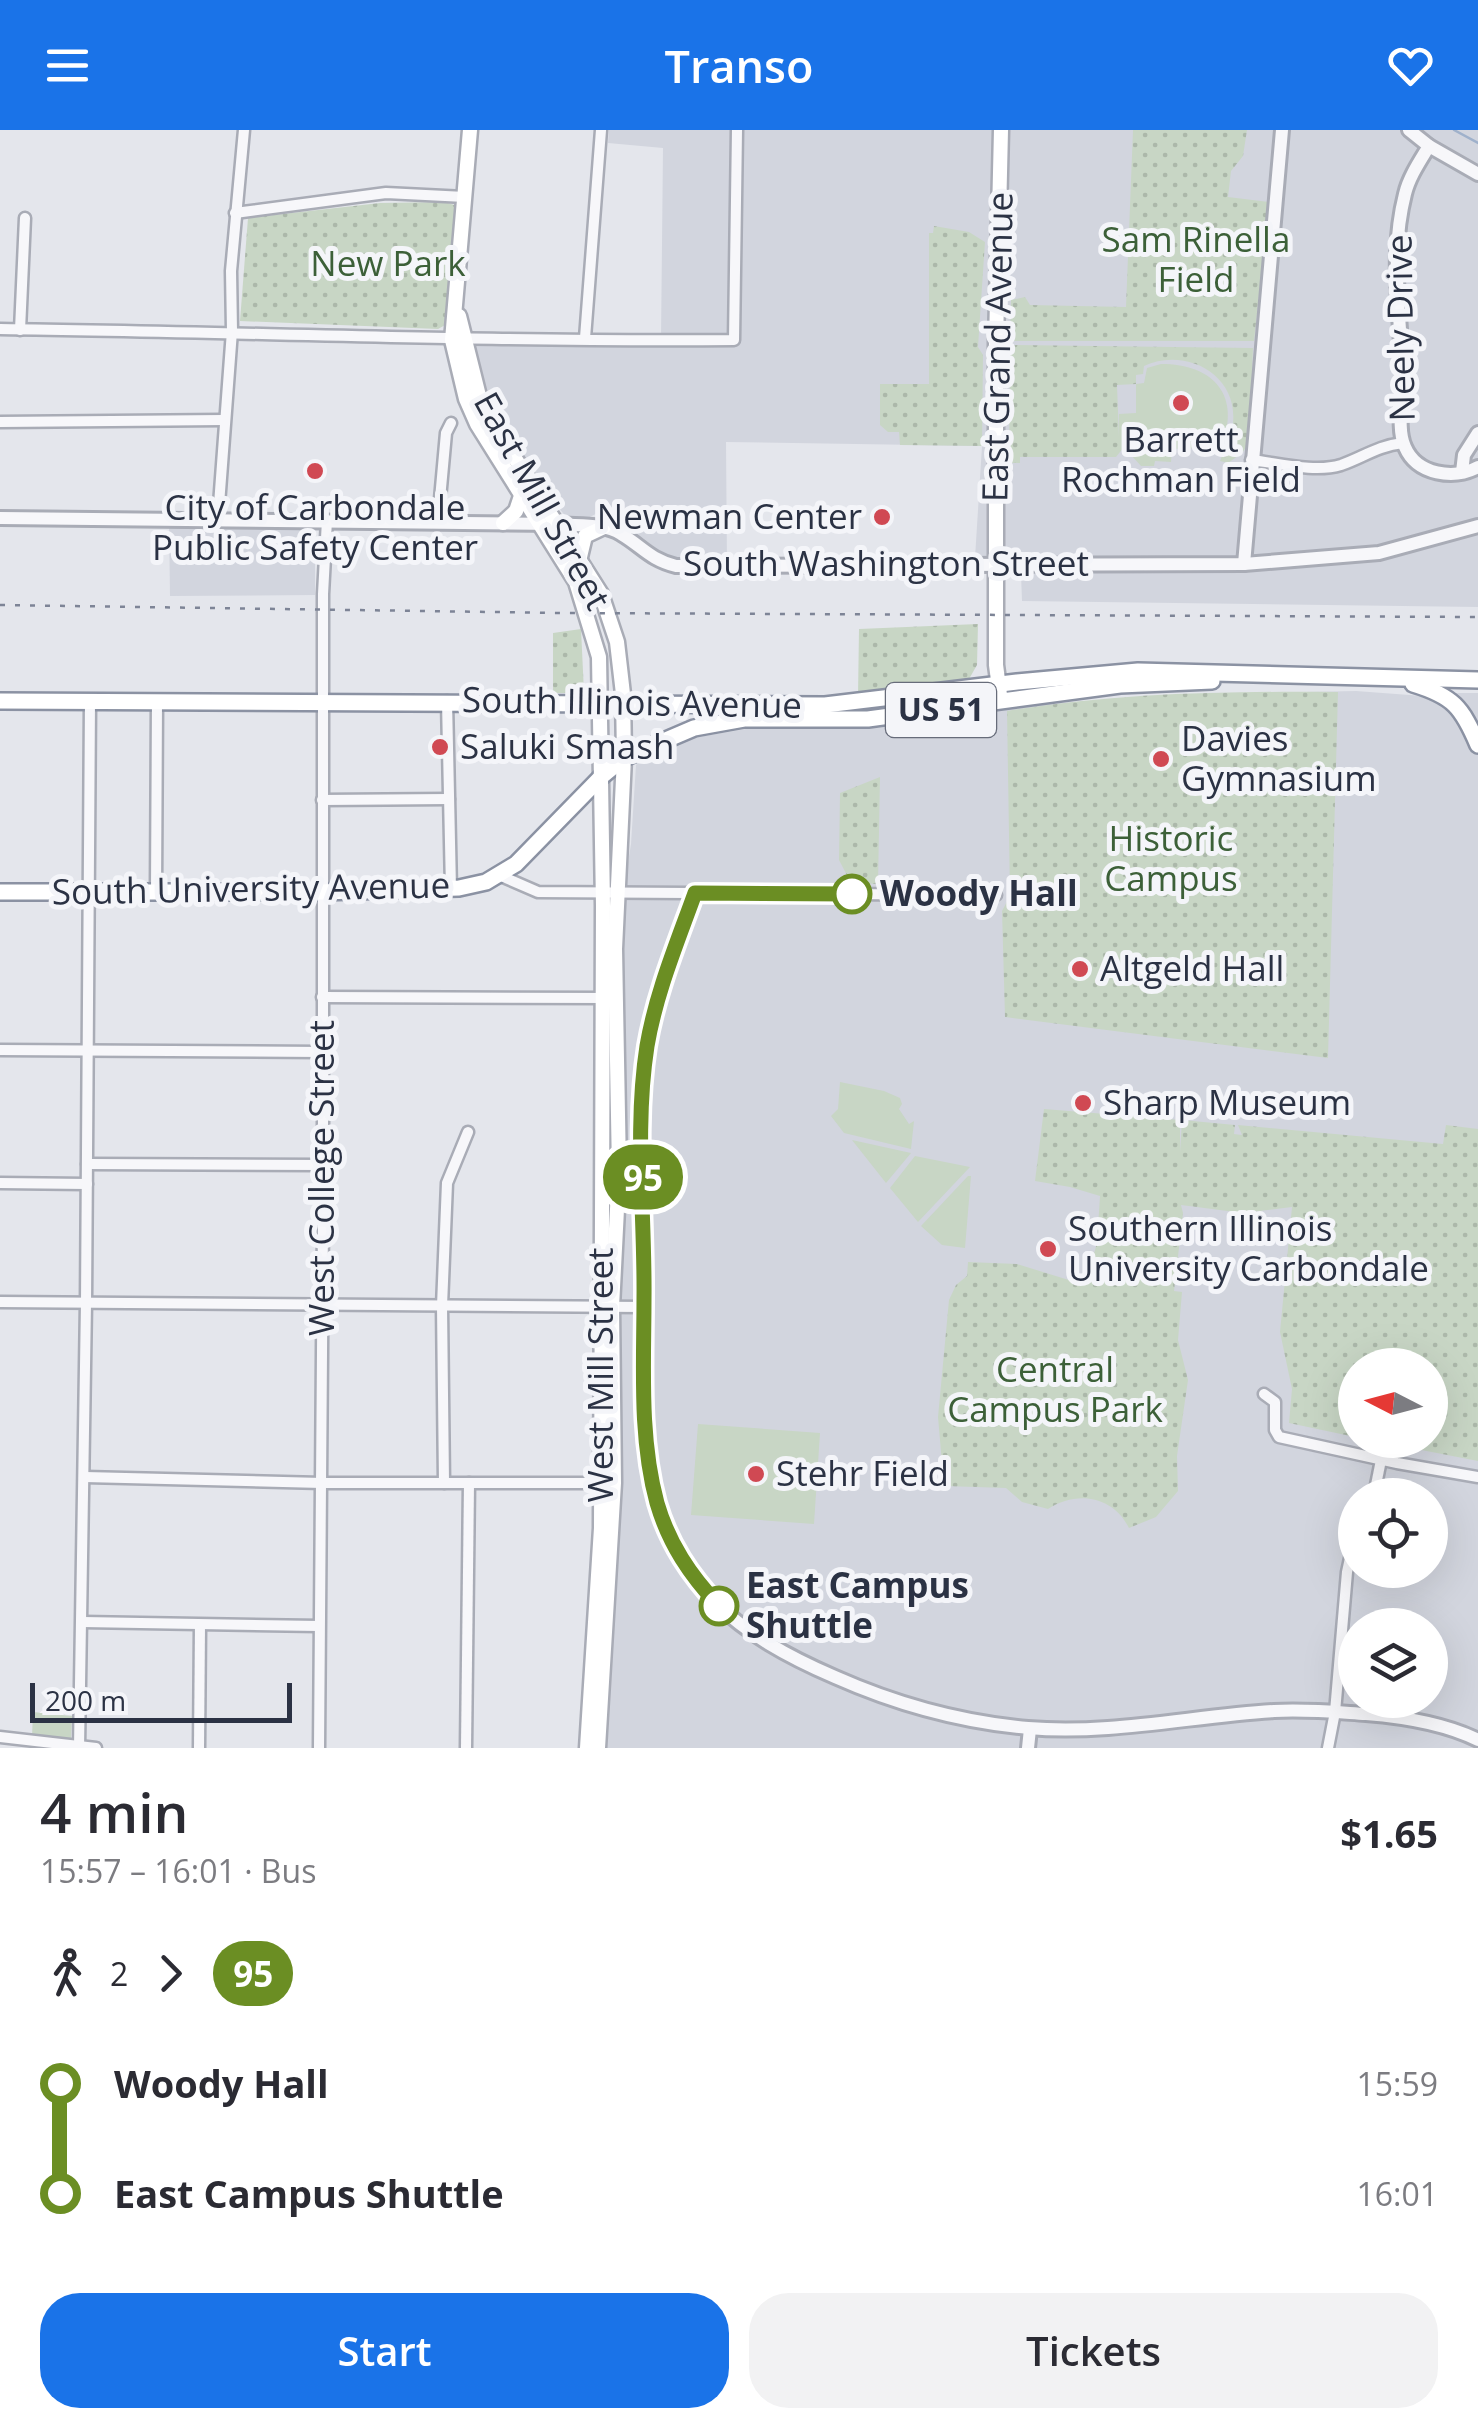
<!DOCTYPE html>
<meta charset="utf-8">
<style>
:root{--surface:#fff;--page:#f2f2f3;--text:#2b2b33;--muted:#7c7c81;--accent:#1a73e8}
body{margin:0;font-family:"Open Sans",sans-serif;background:var(--page);color:var(--text);height:100vh;display:flex;flex-direction:column;font-size:38px;white-space:nowrap}
*{box-sizing:border-box;margin:0}
p{font-size:32px;color:var(--muted)}
.icon{flex:none;width:55px;height:55px;fill:none;stroke:currentColor;stroke-width:2;stroke-linecap:round;stroke-linejoin:round}
.map{position:relative;height:1618px;overflow:hidden}
.panel{display:flex;flex-direction:column;background:var(--surface);flex:1}
.panel>*{flex:none}
.badge{padding:0 20px;border-radius:32px;font-size:35px;line-height:65px}
.needle{width:65px;rotate:276deg}
.fabs{position:absolute;left:1338px;top:1218px;display:grid;gap:20px}
.fabs a{display:grid;place-items:center;width:110px;height:110px;border-radius:50%;background:var(--surface);box-shadow:0 10px 40px #0002;font-size:50px}
.scale{position:absolute;left:30px;bottom:25px;width:262px;box-sizing:border-box;padding-left:10px;border:5px solid #2b3244;border-top:0;font-size:28px;line-height:35px;white-space:nowrap;color:#2b3244;-webkit-text-stroke:8px #f4f5f9;paint-order:stroke}
.map>.badge{position:absolute;translate:-50% -50%;box-shadow:0 0 0 5px #fff}
.legs{display:flex;align-items:center;gap:15px;height:110px;padding:0 40px;font-size:32px}
.legs p{margin-inline-start:auto}
.headline{display:flex;align-items:center;justify-content:space-between;height:170px;padding:0 40px}
h1{font-size:55px;font-weight:600;line-height:75px}
.cta{display:flex;gap:20px;margin-top:auto;padding:20px 40px}
.cta a{flex:1;height:115px;border-radius:40px;background:var(--accent);color:#fff;font-size:40px;font-weight:600;line-height:115px;text-align:center}
.cta a+a{background:var(--page);color:var(--text)}
ul{padding:0 40px;list-style:none}
li{display:flex;align-items:center;gap:35px;height:110px;font-size:38px}
li i{display:grid;place-items:center;width:15px;height:100%;margin:0 12px;background:currentColor}
li i::after{content:'';width:25px;height:25px;margin:-12px;border:8px solid;border-radius:50%;background:var(--surface)}
li p{margin-inline-start:auto}
li:first-child i{background:linear-gradient(#0000 50%,currentColor 0)}
li:last-child i{background:linear-gradient(currentColor 50%,#0000 0)}
header{display:flex;justify-content:space-between;align-items:center;height:130px;padding:0 40px;background:var(--accent);color:#fff;font-size:45px;font-weight:600}
.map>svg:first-child{display:block}
</style>
<header><svg class="icon" aria-label="menu" viewBox="0 0 24 24"><path d="M4 6h16M4 12h16M4 18h16"/></svg>Transo<svg class="icon" aria-label="heart" viewBox="0 0 24 24"><path d="M12 20l-8-8c-3-5 5-10 8-4 3-6 11-1 8 4z"/></svg></header>
<div class="map">
<svg width="1478" height="1618" viewBox="0 0 1478 1618">
<defs>
<pattern id="park-dots" width="8" height="8" patternUnits="userSpaceOnUse" patternTransform="scale(2.5)"><rect width="8" height="8" fill="#c8d6c5"/><path d="M2 2h.1M6 6h.1" fill="none" stroke="#acb8aa" stroke-width="1.8" stroke-linecap="round"/></pattern>
</defs>
<rect width="100%" height="100%" fill="#e4e6ec"/>
<g fill="#d2d5de" fill-rule="evenodd">
<path d="M609 0H1478V477L1022 471 1021 444H974L982 316 726 312 727 436H676L620 403 602 381 573 395 507 316 492 292 464 211 661 210 663 18 608 13Z"/>
<path d="M169 393 315 395V465L170 466Z"/>
<path d="M1356 561 1436 567 1454 563H1478V1618H603L618 1376 619 787 631 714 636 635 650 624 687 609 746 599 876 598 1048 574 1170 565ZM1355 1235H1430V1310H1355ZM1355 1365H1430V1440H1355ZM1355 1495H1430V1570H1355Z"/>
</g>
<g fill="#c8d6c5">
<path d="M1161 234C1214 234 1242 266 1221 317L1172 319 1171 332 1155 331 1154 336H1141L1124 317V308H1119V284L1136 283V254L1144 253 1147 238Z"/>
<path d="M840 952 884 961 900 968 902 974 899 979 909 994 914 991 911 1019 844 1003 831 986 838 979Z"/>
<path d="M852 1010 911 1023 886 1053Z"/>
<path d="M915 1026 970 1037 918 1092 890 1058Z"/>
<path d="M968 1046H971L965 1118 942 1115 921 1096Z"/>
<path d="M698 1294 820 1303 814 1394 691 1385Z"/>
<path d="M33 1582 72 1586 71 1608 32 1607Z"/>
</g>
<g fill="url(#park-dots)">
<path d="M1133 0H1247L1243 26 1231 41 1228 67 1269 72 1254 211H1014L1010 208 1011 170 1025 167 1030 175 1126 177Z"/>
<path d="M445 72 457 76 447 194 438 199 240 191 248 88 380 73Z"/>
<path d="M934 96 969 102 985 112 978 217 983 225 982 316 900 315 899 302H888L880 295V254H929V103H933Z"/>
<path d="M1010 215 1253 218 1249 313 1242 323 1228 333 1220 331C1225 318 1232 306 1233 293 1238 243 1184 217 1144 236L1143 244 1136 245V254L1117 255 1119 307H1125L1124 317 1116 327H1020V333H1009Z"/>
<path d="M978 494 977 535 969 549 858 566 859 499Z"/>
<path d="M581 499 584 563H553V503Z"/>
<path d="M1338 562 1328 928 1005 887 1002 781 1010 766 1007 581C1116 563 1228 561 1338 562Z"/>
<path d="M880 647 878 754 851 753 839 730 840 663Z"/>
<path d="M1044 979 1180 990V1022L1182 990 1235 995 1234 1004 1242 1005 1238 995 1443 1014 1446 995 1478 999V1331L1370 1310H1430V1235H1355V1307L1289 1293 1292 1259 1280 1202 1292 1077 1243 1083 1181 1075 1183 1083 1174 1161 1182 1162 1178 1210 1188 1250 1177 1326 1178 1361 1156 1387 1129 1398C1113 1366 1077 1360 1048 1379L1022 1372 1006 1358 944 1356 938 1287 949 1170 956 1155 967 1146 968 1132 1017 1134 1085 1155 1097 1113 1100 1066 1070 1057 1035 1051Z"/>
</g>
<g fill="none" stroke-linecap="round" stroke-linejoin="round">
<path stroke="#9fb1cb" stroke-width="2.5" d="M1454 0 1478 13"/>
<g stroke="#a9acb6" stroke-width="15">
<g id="minor">
<path d="M235 83 386 63 465 67"/>
<path d="M0 199C245 202 489 212 734 210L737 0"/>
<path d="M20 200 25 88"/>
<path d="M585 208 601 0"/>
<path d="M0 292 224 290"/>
<path d="M1251 330C1278 333 1315 343 1341 335 1364 327 1377 316 1403 313"/>
<path d="M218 388 232 201 231 141 244 0"/>
<path d="M438 391 446 303 451 293"/>
<path d="M447 571 451 759"/>
<path d="M322 670 449 669"/>
<path d="M501 746 538 762 996 765"/>
<path d="M156 762 157 571"/>
<path d="M322 867 610 868"/>
<path d="M0 920 322 922"/>
<path d="M87 1034 323 1035"/>
<path d="M0 1053 87 1054"/>
<path d="M0 1172 644 1177"/>
<path d="M1264 1264 1275 1272V1300L1279 1307 1397 1333 1478 1347"/>
<path d="M85 1347 322 1353H604"/>
<path d="M444 1353 442 1176 447 1053 468 1002"/>
<path d="M1374 1365 1381 1330"/>
<path d="M83 1492 319 1496"/>
<path d="M0 1607 96 1618"/>
<path d="M79 1618 86 1173 90 571"/>
<path d="M199 1618 200 1495"/>
<path d="M319 1618 323 1091V464L327 390"/>
<path d="M466 1618 469 1353"/>
<path d="M1328 1618 1335 1582 1347 1442 1355 1405"/>
</g>
</g>
<g stroke="#a9acb6" stroke-width="18">
<g id="tertiary">
<path d="M1409 0 1429 16 1478 44"/>
<path d="M1429 16C1420 31 1409 47 1405 64 1389 127 1401 186 1403 249 1404 270 1396 297 1405 317 1417 345 1454 350 1478 337"/>
<path d="M1462 342 1464 325 1478 303"/>
<path d="M0 388 558 394C578 396 604 393 621 404 643 417 649 429 676 436L1244 434 1379 423 1478 396"/>
<path d="M1244 434 1282 0"/>
<path d="M695 763C678 811 658 859 648 909 633 987 643 1070 644 1148 645 1213 637 1284 651 1348 675 1457 738 1505 835 1547 898 1575 960 1592 1028 1598 1110 1605 1192 1586 1274 1581 1305 1579 1335 1582 1366 1584 1404 1587 1444 1593 1478 1610"/>
<path d="M1028 1618 1030 1599"/>
</g>
</g>
<g stroke="#a9acb6" stroke-width="19">
<g id="secondary">
<path d="M470 0 452 210 466 269 477 294 576 452 599 527 603 775 601 1398 587 1618"/>
<path d="M459 186 479 266 492 292 601 464 617 512 623 564 624 628 615 819 619 1040 612 1177 614 1353 598 1618"/>
<path d="M503 393 516 381 521 366"/>
<path d="M580 427 585 406 604 397"/>
<path d="M1000 565 996 535V213L1001 0"/>
</g>
</g>
<g stroke="#8b92a3" stroke-width="20">
<g id="trunk">
<path d="M1413 554C1453 566 1462 577 1478 615"/>
<path d="M0 571 825 575 1017 552 1138 541 1478 550"/>
<path d="M0 762H321L459 758 486 752 516 734 601 647 624 628 694 598 744 589H868L1120 555 1212 551"/>
</g>
</g>
<use href="#minor" stroke="#f7f7fa" stroke-width="10"/>
<use href="#tertiary" stroke="#f7f7fa" stroke-width="12"/>
<use href="#secondary" stroke="#fff" stroke-width="14"/>
<use href="#trunk" stroke="#fff" stroke-width="15"/>
<path stroke="#7d8496" stroke-width="2.5" stroke-dasharray="5 10" stroke-linecap="butt" d="M0 475 562 483 1478 487"/>
</g>
<g fill="none" stroke-linecap="round" stroke-linejoin="round">
<g stroke="#fff" stroke-width="22">
<path id="line-1" d="M719 1476C690 1445 669 1414 657 1373 639 1307 644 1235 644 1168 645 1084 634 999 647 916 656 863 677 813 695 763L852 764"/>
</g>
<use href="#line-1" stroke="#6b8e23" stroke-width="15"/>
</g>
<g fill="#d04953" stroke="#f4f5f9" stroke-width="4">
<circle cx="1181" cy="273" r="10"/>
<circle cx="315" cy="341" r="10"/>
<circle cx="882" cy="387" r="10"/>
<circle cx="440" cy="617" r="10"/>
<circle cx="1161" cy="629" r="10"/>
<circle cx="1080" cy="839" r="10"/>
<circle cx="1083" cy="973" r="10"/>
<circle cx="1048" cy="1119" r="10"/>
<circle cx="756" cy="1344" r="10"/>
</g>
<g fill="#fff" stroke="#6b8e23" stroke-width="5">
<circle cx="852" cy="764" r="18"/>
<circle cx="719" cy="1476" r="18"/>
</g>
<g text-anchor="middle" stroke-width="10" stroke-linejoin="round" paint-order="stroke">
<rect fill="#f4f5f9" stroke="#676c7a" stroke-width="2.5" x="886" y="553" width="110" height="54" rx="8"/>
<g font-size="32" font-weight="bold" fill="#2b3244">
<text x="941" y="591">US 51</text>
</g>
<g font-size="35" fill="#3c6038" stroke="#f4f5f9">
<text x="1196" y="122">Sam Rinella<tspan x="1196" dy="40">Field</tspan></text>
<text x="388" y="146">New Park</text>
<text x="1171" y="721">Historic<tspan x="1171" dy="40">Campus</tspan></text>
<text x="1055" y="1252">Central<tspan x="1055" dy="40">Campus Park</tspan></text>
</g>
<g font-size="35" fill="#2b3244" stroke="#f4f5f9">
<text transform="translate(1401 198) rotate(-91)" y="12">Neely Drive</text>
<text transform="translate(998 217) rotate(-89)" y="12">East Grand Avenue</text>
<text transform="translate(542 371) rotate(61)" y="12">East Mill Street</text>
<text x="886" y="446">South Washington Street</text>
<text transform="translate(632 573) rotate(1)" y="12">South Illinois Avenue</text>
<text transform="translate(251 759) rotate(-1)" y="12">South University Avenue</text>
<text transform="translate(322 1048) rotate(-90)" y="12">West College Street</text>
<text transform="translate(601 1245) rotate(-90)" y="12">West Mill Street</text>
</g>
<g font-size="35" fill="#2b3244" stroke="#f4f5f9" text-anchor="start">
<text x="1181" y="322" text-anchor="middle">Barrett<tspan x="1181" dy="40">Rochman Field</tspan></text>
<text x="315" y="390" text-anchor="middle">City of Carbondale<tspan x="315" dy="40">Public Safety Center</tspan></text>
<text x="862" y="399" text-anchor="end">Newman Center</text>
<text x="1181" y="621">Davies<tspan x="1181" dy="40">Gymnasium</tspan></text>
<text x="460" y="629">Saluki Smash</text>
<text x="1100" y="851">Altgeld Hall</text>
<text x="1103" y="985">Sharp Museum</text>
<text x="1068" y="1111">Southern Illinois<tspan x="1068" dy="40">University Carbondale</tspan></text>
<text x="776" y="1356">Stehr Field</text>
</g>
<g font-size="35" font-weight="bold" fill="#2b3244" stroke="#f4f5f9" text-anchor="start">
<text x="880" y="776">Woody Hall</text>
<text x="746" y="1468">East Campus<tspan x="746" dy="40">Shuttle</tspan></text>
</g>
</g>
</svg>
<div class="fabs">
<a><svg class="needle" viewBox="-14 -14 28 28"><path d="M0-13l5 13h-10z" fill="#e53935"/><path d="M0 13l5-13h-10z" fill="#7c7c81"/></svg></a>
<a><svg class="icon" aria-label="locate" viewBox="0 0 24 24"><circle cx="12" cy="12" r="6"/><path d="M12 2v4M12 18v4M2 12h4M18 12h4"/></svg></a>
<a><svg class="icon" aria-label="layers" viewBox="0 0 24 24"><path d="M12 4l9 5-9 5-9-5zM3 14l9 5 9-5"/></svg></a>
</div>
<div class="scale">200 m</div>
<b class="badge" style="left:643px;top:1047px;background:#6b8e23;color:#fff">95</b>
</div>
<section class="panel">
<div class="headline"><div><h1>4 min</h1><p>15:57 – 16:01 · Bus</p></div><b>$1.65</b></div>
<div class="legs"><svg class="icon" aria-label="walk" viewBox="0 0 24 24"><circle cx="13" cy="4" r="2"/><path d="M13 8l-2 6 4 7M11 14l-3 7M7 12l3-4h3l4 4"/></svg>2<svg class="icon" aria-label="forward" viewBox="0 0 24 24"><path d="M9 5l7 7-7 7"/></svg><b class="badge" style="background:#6b8e23;color:#fff">95</b></div>
<ul>
<li><i style="color:#6b8e23"></i><b>Woody Hall</b><p>15:59</p></li>
<li><i style="color:#6b8e23"></i><b>East Campus Shuttle</b><p>16:01</p></li>
</ul>
<div class="cta"><a>Start</a><a>Tickets</a></div>
</section>
